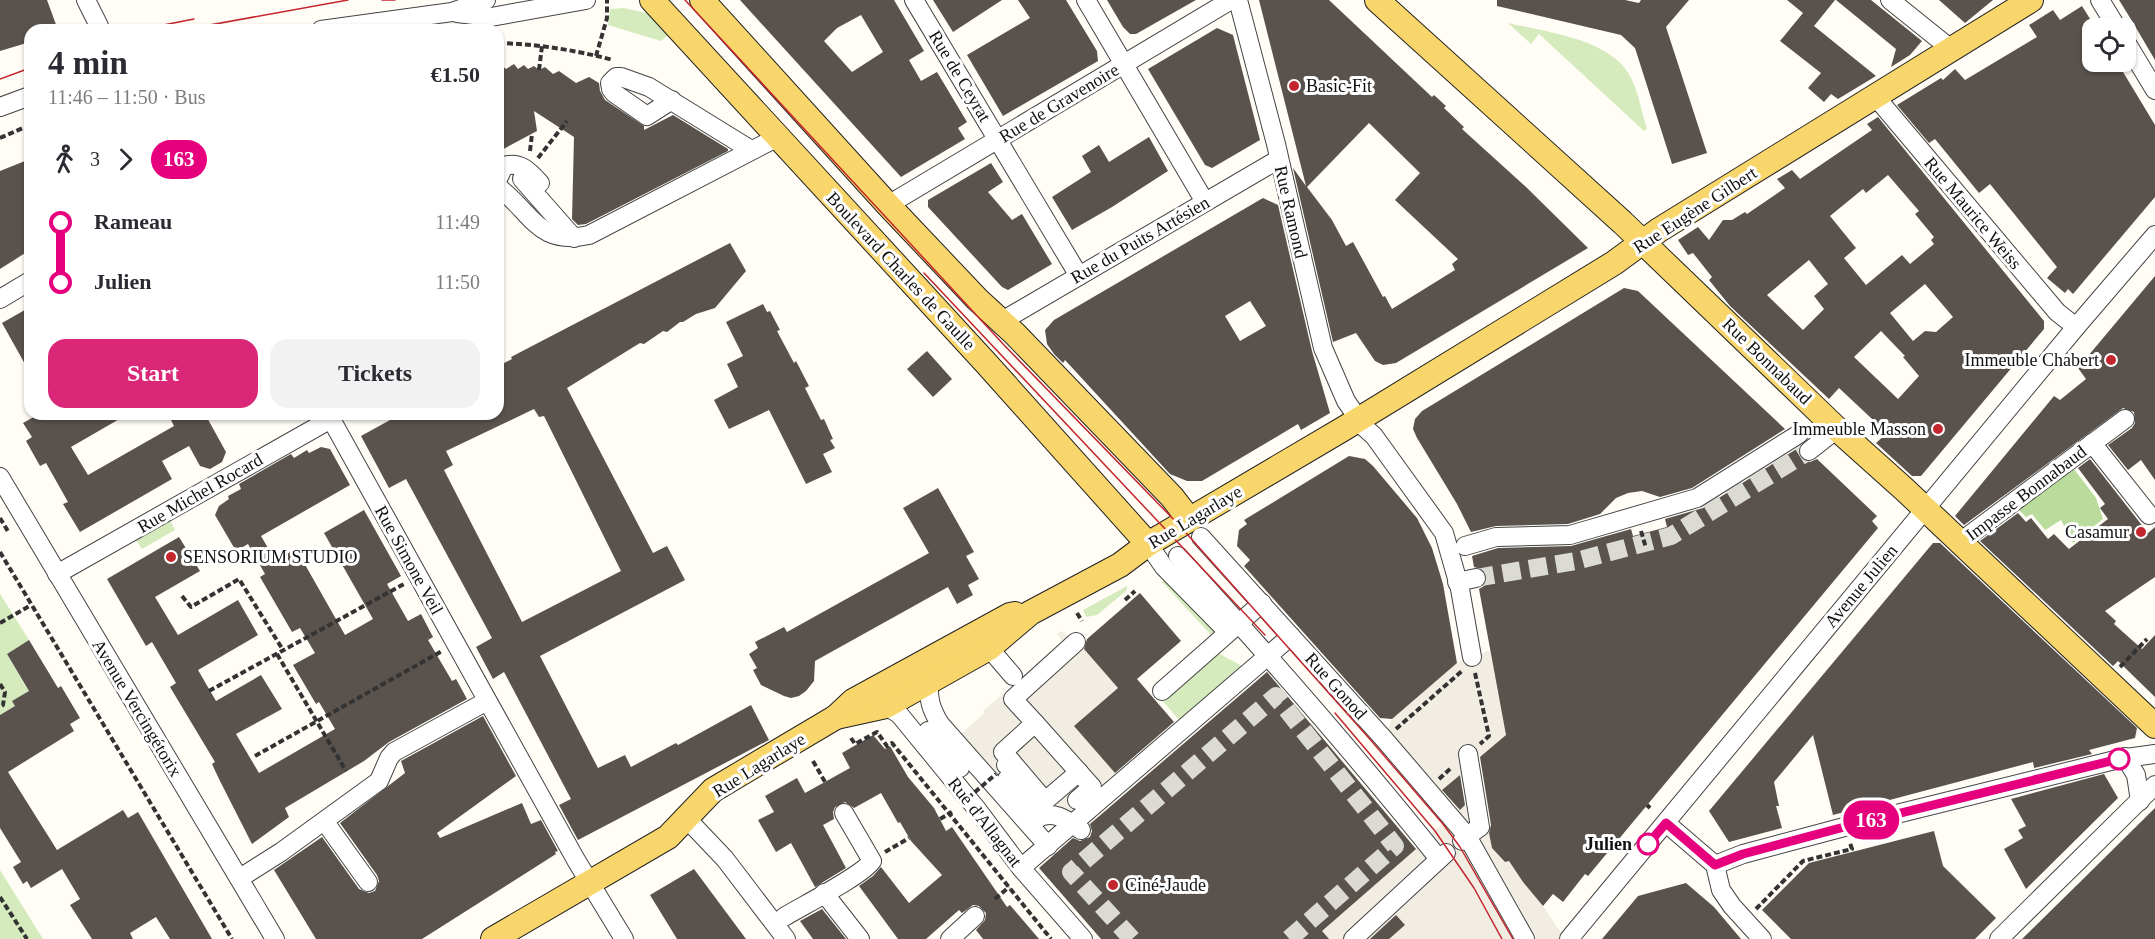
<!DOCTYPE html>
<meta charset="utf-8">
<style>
:root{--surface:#fff;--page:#f2f2f3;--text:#2b2b33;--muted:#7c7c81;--accent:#db2777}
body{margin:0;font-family:"Times New Roman",serif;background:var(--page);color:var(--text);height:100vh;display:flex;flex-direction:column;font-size:22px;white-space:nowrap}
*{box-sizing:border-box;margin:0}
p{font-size:20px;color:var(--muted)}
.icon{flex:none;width:33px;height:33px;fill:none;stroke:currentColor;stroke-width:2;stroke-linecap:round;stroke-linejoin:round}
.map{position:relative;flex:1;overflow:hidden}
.details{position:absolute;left:24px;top:24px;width:480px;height:396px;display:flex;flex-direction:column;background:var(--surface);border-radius:18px;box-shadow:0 2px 4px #0004}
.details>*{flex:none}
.badge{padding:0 12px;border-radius:20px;font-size:21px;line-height:39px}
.controls{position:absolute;left:2082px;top:18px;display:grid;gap:12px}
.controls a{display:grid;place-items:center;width:54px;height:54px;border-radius:12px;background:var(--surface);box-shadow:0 2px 4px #0004;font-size:30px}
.map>.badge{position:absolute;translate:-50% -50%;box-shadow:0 0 0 3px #fff}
.legs{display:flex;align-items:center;gap:9px;height:66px;padding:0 24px;font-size:20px}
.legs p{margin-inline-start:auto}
.summary{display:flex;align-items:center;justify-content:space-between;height:102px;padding:0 24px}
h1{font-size:33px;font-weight:700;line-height:45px}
.button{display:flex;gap:12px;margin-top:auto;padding:12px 24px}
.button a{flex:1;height:69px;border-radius:18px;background:var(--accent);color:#fff;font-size:24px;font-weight:700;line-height:69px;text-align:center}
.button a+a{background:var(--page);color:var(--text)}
ul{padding:0 24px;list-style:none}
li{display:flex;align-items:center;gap:21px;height:60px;font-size:22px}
li i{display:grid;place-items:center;width:9px;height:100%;margin:0 8px;background:currentColor}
li i::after{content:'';width:15px;height:15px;margin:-8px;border:4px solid;border-radius:50%;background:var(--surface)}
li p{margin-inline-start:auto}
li:first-child i{background:linear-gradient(#0000 50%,currentColor 0)}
li:last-child i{background:linear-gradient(currentColor 50%,#0000 0)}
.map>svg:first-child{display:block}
</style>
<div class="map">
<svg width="2155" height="939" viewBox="0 0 2155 939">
<rect width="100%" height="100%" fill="#fffdf5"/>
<g fill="#d5ebbd">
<path d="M624 8 651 14 674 30 661 41 608 25 610 9Z"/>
<path d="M1508 23C1546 32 1615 39 1632 80 1639 95 1642 113 1647 129L1644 131 1539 34 1531 44Z"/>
<path d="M170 520 175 530 142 549 136 540Z"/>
<path d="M1167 578 1216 630 1211 635 1162 582Z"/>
<path d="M1127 586V590L1097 615 1086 617 1083 610Z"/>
<path d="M0 594 29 640 7 654 31 695 28 692 13 701 15 706 0 715Z"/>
<path d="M1218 653 1242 666 1179 720 1162 700Z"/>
<path d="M0 870 43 939H0Z"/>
</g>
<path fill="#b9dc9c" d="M2074 469 2096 498 2103 519 2073 543 2061 520 2045 530 2032 514 2026 517 2019 510Z"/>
<g fill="#f1ede2" fill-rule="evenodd">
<path d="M1062 631 1070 638 1075 637 1118 688 1074 726 1115 773 1083 802 1096 818 1070 841 1056 825 1032 820 960 735 983 714 984 710 1063 642 1057 634Z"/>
<path d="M1488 651H1490L1506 735 1476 761 1492 848 1505 862 1509 860 1523 882 1543 906 1565 939H1329L1322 931 1450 817 1384 739 1392 719 1457 663ZM1461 774 1468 803 1458 811 1442 791Z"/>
</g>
<g fill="#5a524d" fill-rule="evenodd">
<path d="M0 0H47L58 30H30V42L0 51Z"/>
<path d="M740 0H894L924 51 909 60 921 81 937 72 967 122 958 128 965 139 901 177ZM861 15 883 52 852 72 824 41 837 28Z"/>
<path d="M933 0H1002L953 32Z"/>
<path d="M1018 0H1066L1097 51 1098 61 1003 116 967 55 1030 18Z"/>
<path d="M1107 0H1196L1136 34H1130L1123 27Z"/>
<path d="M1259 0H1329L1432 97 1434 95 1446 106 1444 108 1464 127 1462 129 1526 187 1588 248 1396 363 1383 365 1375 361 1356 333 1333 342 1293 168 1306 186ZM1369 123 1420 173 1395 200 1458 259 1452 264 1455 270 1392 309 1385 296 1383 297 1353 242 1346 246 1332 220 1307 187Z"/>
<path d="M1497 0H1625L1639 3 1641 0H1689L1666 27 1707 153 1672 164 1635 48 1621 35 1497 6Z"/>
<path d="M1787 0H1835L1814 26 1876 76 1838 99 1831 94 1824 102 1808 88 1821 73 1780 41 1803 13Z"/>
<path d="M1836 0H1871L1922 41 1910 55 1891 67 1896 49Z"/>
<path d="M1939 0H1993L1965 23Z"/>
<path d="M2119 0H2155V60L2132 21Z"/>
<path d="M2082 6 2092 22V62H2117L2155 125V197L2073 294 2068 289 2065 293 2047 278 2057 267 1990 184 1979 193 1935 139 1929 143 1897 105 1941 78 1943 80 1955 69 1965 80 2037 37 2029 25 2053 10 2060 20Z"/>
<path d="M1217 28 1233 35 1260 140 1212 168 1205 165 1148 69Z"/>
<path d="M498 62 506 69 514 64 518 69 524 65 528 69 534 66 539 70 545 67 553 74 559 71 576 83 589 77 599 83 600 91 605 100 644 126V130L673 115 728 149V151L586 224 578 225 572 219 574 137 534 111 537 131 498 152Z"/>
<path d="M1878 117 2044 321V329L1921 476H1912L1876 443 1887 433 1839 388 1829 399 1730 306 1709 280 1712 277 1693 253 1688 255 1678 240 1698 227 1709 240 1723 220H1732L1745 212 1747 214 1785 188 1777 179 1792 170 1800 179 1872 130 1867 124ZM1888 175 1919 211 1915 214 1934 237 1931 240 1934 244 1910 264 1902 255 1866 285 1844 258 1856 248 1830 216 1863 189 1866 193ZM1809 260 1828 284 1814 296 1824 309 1803 330 1767 295ZM1925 284 1953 317 1936 332 1925 331 1913 341 1890 313ZM1881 331 1905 356 1903 357 1919 376 1898 399 1854 357Z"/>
<path d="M1149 137 1168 171 1112 207 1072 230 1052 197 1091 172 1082 156 1099 145 1109 162Z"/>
<path d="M30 159V250L0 269V171Z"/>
<path d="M991 163 1003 182 988 192 1012 220 1022 214 1052 264 1008 290 1002 287 928 207V200Z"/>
<path d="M1263 198 1278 205 1312 351 1330 413 1301 430 1298 424 1202 481H1187L1170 474 1065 360 1063 363 1054 354 1047 344 1045 330 1054 320ZM1250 301 1266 326 1240 341 1225 316Z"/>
<path d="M730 243 746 271 715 308 696 314 683 322H680L667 332 663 331 644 344 640 343 567 388 653 553 667 546 685 580 540 656 598 768 625 755 631 767 676 743 678 745 751 705 769 740 578 840 559 805 571 799 504 672 493 679 476 647 492 638 406 479 389 488 361 436 401 414H498V366L512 359 511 357ZM534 409 539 417 544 416 621 571 522 622 444 470 453 465 446 451Z"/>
<path d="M2155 276V480L2141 460 2128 470 2108 445 2132 428 2135 423 2134 412 2123 408 1964 525 1955 516 2054 396 2060 400 2086 379 2078 368Z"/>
<path d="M1624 288 1638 291 1785 429 1692 488 1660 497 1642 491 1628 493 1616 498 1600 514 1568 524 1496 526 1471 532 1457 504 1417 438 1413 429 1415 419 1422 411Z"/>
<path d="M763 304 767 312 770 311 780 330 777 331 794 363 796 361 809 386 805 388 821 420 824 419 833 439 830 440 835 448 823 454 832 472 806 484 769 410 729 429 714 400 738 387 727 364 743 356 726 322Z"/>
<path d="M30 307V373L2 323Z"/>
<path d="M927 351 952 379 933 397 907 369Z"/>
<path d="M39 414H128L71 447 88 475 174 426 168 414H205L226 452 222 462 210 469 200 466 189 446 162 461 172 479 80 532 63 504 68 502 46 463 40 466 26 441 32 437 23 423Z"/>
<path d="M321 447 330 449 350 485 261 536 275 560 291 551 294 557 299 554 345 635 373 619 324 533 364 510 401 576 387 584 408 621 421 614 433 637 428 640 452 681 456 679 467 699 389 742 364 761 285 808 289 817 252 844 219 779 212 764 215 762 170 687 176 683 152 642 146 646 107 579 179 537 200 571 155 597 178 635 238 600 258 635 198 670 216 701 261 675 282 709 236 734 259 773 335 729 319 702 316 704 293 665 315 653 300 628 292 632 260 577 265 574 248 544 236 551 215 515 219 506 229 499 228 496 241 489 239 484 291 454 294 458 307 450 309 453Z"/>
<path d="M1798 448 1801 458 1810 462 1817 459 1877 516 1872 521 1878 528 1588 876 1585 874 1563 902 1553 894 1543 906 1523 882 1509 861 1505 862 1492 848 1489 833 1491 825 1480 757 1506 735 1479 589 1484 586 1487 576 1484 570 1474 567 1472 556 1498 548 1571 546 1631 529 1633 536 1667 527 1665 519 1703 508Z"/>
<path d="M1349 456 1365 459 1373 466 1417 518 1432 548 1443 584 1457 663 1392 719 1380 718 1244 566 1250 560 1237 546 1239 530 1247 524 1244 520Z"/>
<path d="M2090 459 2148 533 2155 527V577L2105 611 2116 621 2114 624 2142 649 2155 635V697L2118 661 2113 666 1980 541 2018 513 2026 522 2031 518 2048 539 2054 534 2069 549 2108 519 2100 508 2105 504 2078 468Z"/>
<path d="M938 488 974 552 966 556 979 579 968 585 973 595 957 604 948 587 815 661 814 681 806 691 799 696 791 698 784 696 761 685 753 670 757 668 749 654 758 648 755 642 784 627 787 632 929 553 903 508Z"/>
<path d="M1933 543H1940L2137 728 2135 738 2089 750 2092 754 2034 768 2033 762 1833 815 1813 735 1774 782 1779 806H1776L1782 828 1729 842 1709 811Z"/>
<path d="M1140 593 1181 641 1137 679 1174 722 1115 773 1074 726 1118 688 1084 649 1087 639Z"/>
<path d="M29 640 58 688 61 686 80 718 70 724 74 731 8 772 57 850 123 810 128 818 138 812 212 939H170L156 917 130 933 133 939H92L70 905 80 899 62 869 31 888 27 881 23 884 13 867 21 862 0 828V715L15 706 12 701 29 691 7 654Z"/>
<path d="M1267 672 1416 849 1322 931 1329 939H1101L1039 868 1073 838 1080 841 1090 837 1092 831 1090 824Z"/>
<path d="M483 716 516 776 437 833 440 838 522 803 531 824 541 820 558 851 555 852 556 854 422 939H316L274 870 322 837 359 889 369 893 375 891 379 881 377 875 340 823 405 773 401 761Z"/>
<path d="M873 735 885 749 890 746 908 777 934 808 946 831 952 827 1007 907 1010 905 1039 939H983L976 930 985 920 986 913 979 906 973 905 962 913 959 910 926 939H898L859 886 873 876 881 867 909 903 942 875 911 841 900 822 898 823 881 793 854 808 845 802 835 807 833 812 834 819 823 825 846 868 815 887 791 843 776 852 758 820 774 812 765 796 797 778 805 793 850 768 842 753Z"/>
<path d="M2104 774 2118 798 2026 889 2004 849 2023 838 2018 830 2026 826 2011 799Z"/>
<path d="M1460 775 1465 805 1460 810 1442 790Z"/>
<path d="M2155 808V939H2022L2077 885Z"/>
<path d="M1934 831 1943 866 1996 918 1975 939H1791L1762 910 1809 863Z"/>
<path d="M694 869 746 939H677L650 895Z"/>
<path d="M1686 883 1714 907 1741 939H1602L1638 896Z"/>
<path d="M822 909 846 939H813L800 921Z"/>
<path d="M1396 915 1405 925 1389 939H1370Z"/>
</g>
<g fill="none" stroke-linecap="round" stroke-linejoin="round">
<g stroke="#dbdad3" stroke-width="18" stroke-dasharray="18 9" stroke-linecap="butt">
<path d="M1476 578 1576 561 1671 536 1809 451"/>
<path d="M1132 939 1071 872 1276 696 1395 846 1289 939"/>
</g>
<g stroke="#444" stroke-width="20">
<g id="minor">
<path d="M86 0 99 26"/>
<path d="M914 0 1079 276"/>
<path d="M1086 0 1205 202"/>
<path d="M1238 0 1276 144 1323 348 1346 401 1364 427 1374 436 1444 533 1460 589 1472 657"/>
<path d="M1890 0 1951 49"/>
<path d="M2100 0 2117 28"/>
<path d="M457 13 491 17 586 0"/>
<path d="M321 30 452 12 486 0"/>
<path d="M2126 42 2155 90"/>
<path d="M1875 96 2057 312 2076 327"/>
<path d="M672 100 647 116 614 93 611 89 610 83 616 77H621L649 87 751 150"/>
<path d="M0 107 30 96"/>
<path d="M498 179 504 166C520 161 529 171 540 183"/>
<path d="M522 179 574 238"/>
<path d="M498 187C533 213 537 246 589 235L778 137"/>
<path d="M888 205 1231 0"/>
<path d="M0 299 30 281"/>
<path d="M1002 321 1279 159"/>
<path d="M2092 443 2149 515"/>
<path d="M1809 451 1837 429"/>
<path d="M0 477 275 939"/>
<path d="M1201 537 1384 739 1467 836 1462 841"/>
<path d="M1960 542 2125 419"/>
<path d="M1148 544 1164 567 1222 626"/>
<path d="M1465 546 1496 537 1570 535 1697 498 1799 434"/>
<path d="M1178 556C1268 655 1356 755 1439 859"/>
<path d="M57 574 331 419 576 860 624 939"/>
<path d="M1457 582 1476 578"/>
<path d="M989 635V648L1013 676"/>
<path d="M929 682C928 700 931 709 940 724L1048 846"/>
<path d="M1162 691 1262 603"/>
<path d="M886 706 899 714 976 808 1021 868 1083 939"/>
<path d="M1035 723 1092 787 1077 800"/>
<path d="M928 731 960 768"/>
<path d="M1468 754 1480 827 1467 836 1525 939"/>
<path d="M2125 757 2136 775 2140 801"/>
<path d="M1011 761 1045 801 1038 806 1011 776 1007 779 1038 817"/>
<path d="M1006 765 1011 761 1003 752 1035 723 1013 699 1076 642"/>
<path d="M1045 801 1079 772"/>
<path d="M1030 814 1035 820C1051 808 1068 820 1081 830"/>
<path d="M686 818 725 859 786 939"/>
<path d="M325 822 368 882"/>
<path d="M1666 823 1715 865 1721 890 1732 906 1762 939"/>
<path d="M1715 865 1743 854 1848 826 2119 759 2155 754"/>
<path d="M1021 868 1291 636"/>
<path d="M240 878 281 852 379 781 389 758 394 752 487 701"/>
<path d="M824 893 860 939"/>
<path d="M784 917C802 906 863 875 872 861L844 813"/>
<path d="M950 939 975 916"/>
<path d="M1353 939 1446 853"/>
<path d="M1569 939 2076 327 2155 235"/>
<path d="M1999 939 2155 785"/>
</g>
</g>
<g stroke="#222" stroke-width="26">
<g id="major">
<path d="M652 0 985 362 1148 544"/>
<path d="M702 0 888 205 977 299 1015 334 1172 497 1189 519"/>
<path d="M1377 0 1623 223 1837 429 1904 489 2155 726"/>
<path d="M836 717 886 706 989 648 1030 613 1120 565 1148 544 1343 429 1614 263 1659 230 2031 0"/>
<path d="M493 939 668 837 713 790 836 717 853 701 1010 615 1015 614"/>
</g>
</g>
<g stroke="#333" stroke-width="4" stroke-dasharray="6 3" stroke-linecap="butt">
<path d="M498 43C537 44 575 50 613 60"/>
<path d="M596 56 607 18V0"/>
<path d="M539 70 542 46"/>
<path d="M0 138 30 125"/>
<path d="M530 151 532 134"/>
<path d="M538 158 567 121"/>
<path d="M0 518 9 533"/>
<path d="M1641 531 1646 548"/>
<path d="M0 552 232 939"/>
<path d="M182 596 191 607 239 579 283 650"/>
<path d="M1125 600 1135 591"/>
<path d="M1077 613 1082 621"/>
<path d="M0 623 31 605"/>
<path d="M277 654 346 771"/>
<path d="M2120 667 2147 639"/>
<path d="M1475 673 1489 736 1480 744"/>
<path d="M0 684 5 692 3 705 0 707"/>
<path d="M209 691 404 584"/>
<path d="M1396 729 1463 670"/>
<path d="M851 738 855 744 877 732 887 746 892 743 1051 939"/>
<path d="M255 756 442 651"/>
<path d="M813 761 825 782"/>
<path d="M1439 779 1451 768"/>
<path d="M1647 805 1650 808"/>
<path d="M940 819 952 812"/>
<path d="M885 852 909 838"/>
<path d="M0 897 27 939"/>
<path d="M995 899 1009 887"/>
<path d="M1756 909 1803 861 1852 849 1850 843"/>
</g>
<use href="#minor" stroke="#fff" stroke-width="18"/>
<use href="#major" stroke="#f9d66b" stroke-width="24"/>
<g stroke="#c4262e" stroke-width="1.5">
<path d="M382 0H395"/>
<path d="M685 0 1004 345 1179 525 1368 737 1443 824 1460 847 1513 939"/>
<path d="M138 30 194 19"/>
<path d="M182 30 348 0"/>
<path d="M0 79 30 68"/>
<path d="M924 273 1265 635"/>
<path d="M1335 713 1435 831 1474 888 1502 939"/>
</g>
<path stroke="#333" stroke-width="4" stroke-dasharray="6 3" stroke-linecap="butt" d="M961 804 996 774"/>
</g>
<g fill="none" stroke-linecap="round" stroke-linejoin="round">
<g stroke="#fff" stroke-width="14">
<path id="line-1" d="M1648 844 1666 823 1715 865 1743 854 1848 826 2119 759"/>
</g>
<use href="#line-1" stroke="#e6007e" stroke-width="9"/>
</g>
<g fill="#c4262e" stroke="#fff" stroke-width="2">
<circle cx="1294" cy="86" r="6"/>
<circle cx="2111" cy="360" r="6"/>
<circle cx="1938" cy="429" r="6"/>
<circle cx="2141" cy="532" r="6"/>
<circle cx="171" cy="557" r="6"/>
<circle cx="1113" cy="885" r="6"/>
</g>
<g fill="#fff" stroke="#e6007e" stroke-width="3">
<circle cx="2119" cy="759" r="10"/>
<circle cx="1648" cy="844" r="10"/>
</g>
<g text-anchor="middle" stroke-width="6" stroke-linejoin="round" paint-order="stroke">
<g font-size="18" fill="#111" stroke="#fff">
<text transform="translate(960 76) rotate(59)" y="6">Rue de Ceyrat</text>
<text transform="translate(1059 103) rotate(-31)" y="6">Rue de Gravenoire</text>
<text transform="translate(1695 210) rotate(-33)" y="6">Rue Eugène Gilbert</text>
<text transform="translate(1291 212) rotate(77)" y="6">Rue Ramond</text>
<text transform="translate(1973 213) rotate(50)" y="6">Rue Maurice Weiss</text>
<text transform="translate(1140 240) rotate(-30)" y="6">Rue du Puits Artésien</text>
<text transform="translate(901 271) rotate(47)" y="6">Boulevard Charles de Gaulle</text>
<text transform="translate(1767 361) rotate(44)" y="6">Rue Bonnabaud</text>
<text transform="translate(200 493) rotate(-30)" y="6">Rue Michel Rocard</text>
<text transform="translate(2026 493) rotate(-37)" y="6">Impasse Bonnabaud</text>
<text transform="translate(1195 517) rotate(-31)" y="6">Rue Lagarlaye</text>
<text transform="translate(409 560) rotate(61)" y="6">Rue Simone Veil</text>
<text transform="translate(1861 586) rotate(-50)" y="6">Avenue Julien</text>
<text transform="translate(1336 686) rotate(48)" y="6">Rue Gonod</text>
<text transform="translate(137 708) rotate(59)" y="6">Avenue Vercingétorix</text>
<text transform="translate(759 765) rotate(-32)" y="6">Rue Lagarlaye</text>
<text transform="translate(985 822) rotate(52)" y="6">Rue d'Allagnat</text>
</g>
<g font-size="18" fill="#111" stroke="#fff" text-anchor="start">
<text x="1306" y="92">Basic-Fit</text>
<text x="2099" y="366" text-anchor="end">Immeuble Chabert</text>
<text x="1926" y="435" text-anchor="end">Immeuble Masson</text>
<text x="2129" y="538" text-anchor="end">Casamur</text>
<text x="183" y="563">SENSORIUM STUDIO</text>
<text x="1125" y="891">Ciné-Jaude</text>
</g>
<g font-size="18" font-weight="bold" fill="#111" stroke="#fff" text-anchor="end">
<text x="1632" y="850">Julien</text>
</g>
</g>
</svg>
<div class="controls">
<a><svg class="icon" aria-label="locate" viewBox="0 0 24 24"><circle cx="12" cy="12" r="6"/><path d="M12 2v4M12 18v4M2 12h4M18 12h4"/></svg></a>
</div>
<b class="badge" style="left:1871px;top:820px;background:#e6007e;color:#fff">163</b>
<section class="details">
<div class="summary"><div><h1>4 min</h1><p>11:46 – 11:50 · Bus</p></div><b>€1.50</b></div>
<div class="legs"><svg class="icon" aria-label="walk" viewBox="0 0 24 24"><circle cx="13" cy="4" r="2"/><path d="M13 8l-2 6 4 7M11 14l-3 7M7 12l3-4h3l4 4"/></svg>3<svg class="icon" aria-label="forward" viewBox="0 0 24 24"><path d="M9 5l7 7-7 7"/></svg><b class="badge" style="background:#e6007e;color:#fff">163</b></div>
<ul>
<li><i style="color:#e6007e"></i><b>Rameau</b><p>11:49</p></li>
<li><i style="color:#e6007e"></i><b>Julien</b><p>11:50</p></li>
</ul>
<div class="button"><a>Start</a><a>Tickets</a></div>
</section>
</div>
